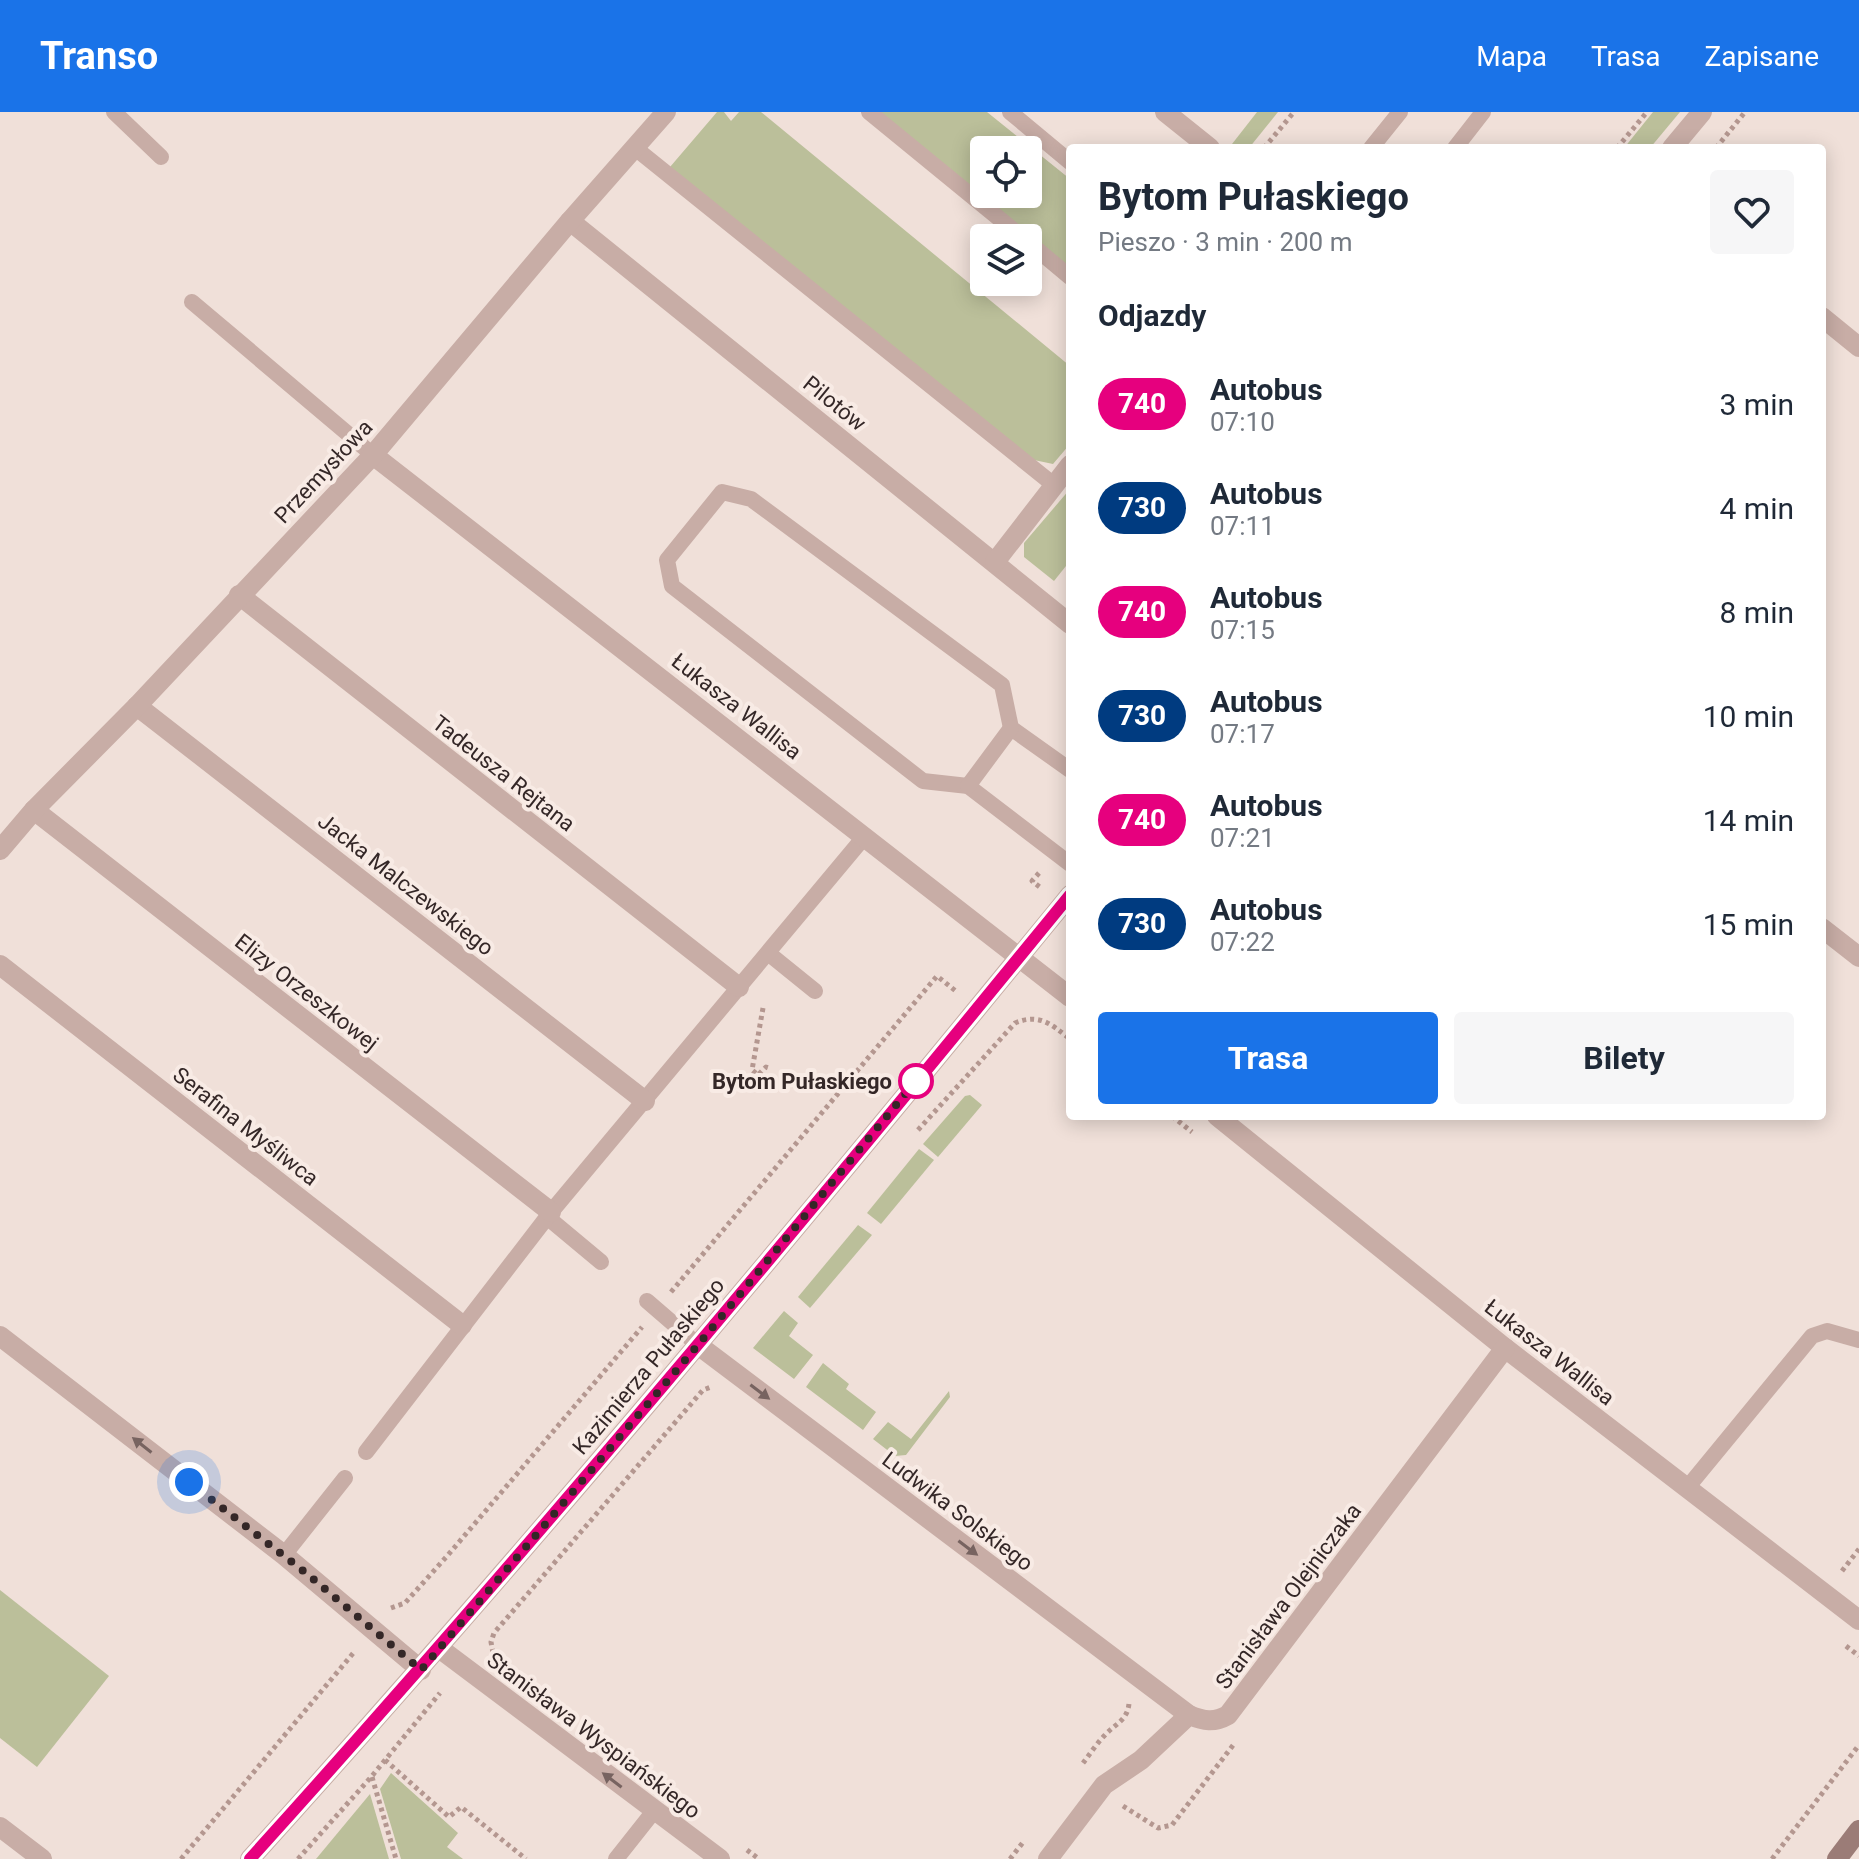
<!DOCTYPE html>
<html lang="pl">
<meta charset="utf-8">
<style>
:root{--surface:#fff;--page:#f6f6f7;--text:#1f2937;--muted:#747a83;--accent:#1a73e8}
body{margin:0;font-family:Roboto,sans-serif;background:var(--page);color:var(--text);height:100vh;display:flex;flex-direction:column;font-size:30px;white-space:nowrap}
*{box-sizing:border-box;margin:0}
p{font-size:26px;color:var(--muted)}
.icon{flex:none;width:44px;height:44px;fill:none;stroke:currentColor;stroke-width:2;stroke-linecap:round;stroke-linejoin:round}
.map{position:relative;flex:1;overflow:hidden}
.sheet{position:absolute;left:1066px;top:32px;width:760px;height:976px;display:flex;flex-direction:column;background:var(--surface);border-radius:8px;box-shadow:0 4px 20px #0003}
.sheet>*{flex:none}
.badge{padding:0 16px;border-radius:26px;font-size:28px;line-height:52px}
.controls{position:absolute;left:970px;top:24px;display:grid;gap:16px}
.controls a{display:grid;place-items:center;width:72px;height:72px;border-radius:8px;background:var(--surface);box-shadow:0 4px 20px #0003;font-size:40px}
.you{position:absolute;width:40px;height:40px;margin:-20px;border:6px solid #fff;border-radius:50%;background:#1a73e8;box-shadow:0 0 0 12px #1a73e833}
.map>.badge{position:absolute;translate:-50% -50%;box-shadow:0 0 0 4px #fff}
h2{padding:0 32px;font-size:30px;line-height:72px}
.round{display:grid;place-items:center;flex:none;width:84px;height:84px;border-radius:8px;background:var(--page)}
.head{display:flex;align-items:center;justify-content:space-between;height:136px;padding:0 32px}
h1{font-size:38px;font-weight:700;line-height:60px}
.cta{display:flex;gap:16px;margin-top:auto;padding:16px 32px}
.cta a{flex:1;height:92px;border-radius:8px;background:var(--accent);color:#fff;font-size:32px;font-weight:700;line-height:92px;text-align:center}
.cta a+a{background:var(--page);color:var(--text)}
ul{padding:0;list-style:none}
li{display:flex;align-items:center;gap:24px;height:104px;padding:0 32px}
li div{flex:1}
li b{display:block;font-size:30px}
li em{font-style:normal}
li .badge{min-width:88px;font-weight:700;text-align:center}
header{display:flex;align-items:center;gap:48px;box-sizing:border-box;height:112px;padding:0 40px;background:var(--accent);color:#fff}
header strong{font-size:38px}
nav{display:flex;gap:44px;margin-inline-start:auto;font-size:28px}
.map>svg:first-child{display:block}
</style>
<header>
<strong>Transo</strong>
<nav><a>Mapa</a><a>Trasa</a><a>Zapisane</a></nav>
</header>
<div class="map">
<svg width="1859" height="1747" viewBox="0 0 1859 1747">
<rect width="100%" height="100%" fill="#f0e0d9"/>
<g fill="#bbbf9a" fill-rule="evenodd">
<path d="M717 0H724L731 9 739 0H761L1070 254V332L1053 352 1034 348 670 55Z"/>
<path d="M880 0H987L1070 67V157ZM984 38H1028V82H984Z"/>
<path d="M1257 0H1278L1249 36H1236L1232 32Z"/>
<path d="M1653 0H1680L1650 36H1624Z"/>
<path d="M1070 377V449L1054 469 1024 445V431Z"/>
<path d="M970 983 982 993 938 1045 923 1032 965 984Z"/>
<path d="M919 1037 934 1048 881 1112 867 1101Z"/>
<path d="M858 1113 872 1123 810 1196 798 1185Z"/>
<path d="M784 1199 798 1211 789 1224 813 1243 794 1267 753 1236Z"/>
<path d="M823 1251 849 1272 846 1277 876 1300 863 1318 806 1275Z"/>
<path d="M949 1279 950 1285 906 1343 895 1344 873 1327 888 1310 911 1327Z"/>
<path d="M0 1478 109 1564 37 1655 0 1626Z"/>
<path d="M391 1661 458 1721 447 1735 463 1747H401L380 1677Z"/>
<path d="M370 1682 389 1747H316Z"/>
</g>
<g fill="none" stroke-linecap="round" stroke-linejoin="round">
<g stroke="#b49790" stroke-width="5" stroke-dasharray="4 4" stroke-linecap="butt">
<path d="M1264 36 1294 0"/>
<path d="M1617 36 1647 0"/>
<path d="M1716 36 1745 0"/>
<path d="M1039 761 1032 769 1041 776"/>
<path d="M763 896 752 958 758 963 766 955 769 956"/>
<path d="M1172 1004 1192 1020"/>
<path d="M918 1018 1015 911C1039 901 1051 912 1070 927"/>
<path d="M671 1180 937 864 957 880"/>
<path d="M1842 1459 1859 1437"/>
<path d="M391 1496 405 1491 448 1443 642 1215"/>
<path d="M1846 1534 1859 1544"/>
<path d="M493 1541 491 1530 494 1521 703 1278 711 1275"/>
<path d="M385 1648 449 1705 461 1695 526 1747"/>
<path d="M1083 1651C1090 1642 1097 1631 1105 1623 1115 1612 1128 1608 1129 1591"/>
<path d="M372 1665 396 1747"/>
<path d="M1123 1694 1158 1716 1172 1713 1234 1632"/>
<path d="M747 1738 759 1747"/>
<path d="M181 1747 355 1539"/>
<path d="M298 1747 372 1664 440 1581"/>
<path d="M1010 1747 1024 1729"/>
<path d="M1772 1747 1859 1633"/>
</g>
<g stroke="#c8ada6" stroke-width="16">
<path d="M114 0 161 45"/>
<path d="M869 0 1023 126"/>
<path d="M1010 0 1070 50"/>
<path d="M635 36 1054 373"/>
<path d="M1371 36 1400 0"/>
<path d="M1455 36 1483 0"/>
<path d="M1028 130 1070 165"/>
<path d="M192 190 373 343"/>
<path d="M1070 658 1011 616 1002 573 751 387 722 380 667 448 672 474 923 669 968 674 1070 752"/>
<path d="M968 674 1011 616"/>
<path d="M768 841 815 879"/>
<path d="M547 1105 601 1150"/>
<path d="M647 1189 698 1233"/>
<path d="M366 1340 551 1100 865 724"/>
<path d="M1687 1376 1812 1224 1827 1219 1859 1228"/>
<path d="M284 1443 345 1366"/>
<path d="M616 1747 654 1699"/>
</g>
<g stroke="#c8ada6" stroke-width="20">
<path d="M1165 0 1210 36"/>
<path d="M1672 36 1702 0"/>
<path d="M570 109 1070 512"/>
<path d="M1822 205 1859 235"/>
<path d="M373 343 1070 885"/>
<path d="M995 450 1070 353"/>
<path d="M239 483 739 875"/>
<path d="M137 594 645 989"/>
<path d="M34 698 551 1100"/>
<path d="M0 738 34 698 137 594 373 343 570 109 666 0"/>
<path d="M1822 816 1859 845"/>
<path d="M0 853 462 1213"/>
<path d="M1217 1004 1505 1236 1859 1508"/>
<path d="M0 1224 284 1443 421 1558"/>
<path d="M698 1233 1189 1603"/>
<path d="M439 1536 720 1747"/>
<path d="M0 1715 42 1747"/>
<path d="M250 1747C533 1434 803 1110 1070 783"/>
<path d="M1048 1747 1104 1673 1141 1648 1189 1603C1204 1609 1214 1611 1228 1603L1505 1236"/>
</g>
<path stroke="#9b7c77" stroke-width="20" d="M1837 1747 1859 1718"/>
</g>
<defs><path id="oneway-solid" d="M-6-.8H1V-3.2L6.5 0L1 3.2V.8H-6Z" transform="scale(2)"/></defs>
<g fill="#776360">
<use href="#oneway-solid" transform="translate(760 1280) rotate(37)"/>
<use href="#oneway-solid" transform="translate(142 1333) rotate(-142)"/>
<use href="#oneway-solid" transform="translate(968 1436) rotate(37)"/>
<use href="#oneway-solid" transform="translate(612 1668) rotate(-143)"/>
</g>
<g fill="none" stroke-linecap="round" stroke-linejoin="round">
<g stroke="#fff" stroke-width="18">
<path id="line" d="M250 1747C533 1434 803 1110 1070 783"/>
</g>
<use href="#line" stroke="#e6007e" stroke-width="12"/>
<path stroke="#342727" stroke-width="8" stroke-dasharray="0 14.4" d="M189 1370 306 1461 421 1558 698 1233 916 969"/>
</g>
<circle fill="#fff" stroke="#e6007e" stroke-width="4" cx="916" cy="969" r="16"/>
<g text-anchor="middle" stroke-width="8" stroke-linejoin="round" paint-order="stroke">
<g font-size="22" fill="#342727" stroke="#f8ebe5">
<text transform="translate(835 291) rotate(39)" y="8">Pilotów</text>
<text transform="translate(323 359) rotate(-47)" y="8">Przemysłowa</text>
<text transform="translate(737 594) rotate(38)" y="8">Łukasza Wallisa</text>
<text transform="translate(504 661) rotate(38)" y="8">Tadeusza Rejtana</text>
<text transform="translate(406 772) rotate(38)" y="8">Jacka Malczewskiego</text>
<text transform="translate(307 880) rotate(38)" y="8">Elizy Orzeszkowej</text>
<text transform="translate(246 1014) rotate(38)" y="8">Serafina Myśliwca</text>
<text transform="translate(1550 1240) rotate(38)" y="8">Łukasza Wallisa</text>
<text transform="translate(648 1254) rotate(-50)" y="8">Kazimierza Pułaskiego</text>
<text transform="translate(958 1399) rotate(37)" y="8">Ludwika Solskiego</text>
<text transform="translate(1288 1484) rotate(-53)" y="8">Stanisława Olejniczaka</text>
<text transform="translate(594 1623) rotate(37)" y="8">Stanisława Wyspiańskiego</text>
</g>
<g font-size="22" font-weight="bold" fill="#342727" stroke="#f8ebe5" text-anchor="end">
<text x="892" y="977">Bytom Pułaskiego</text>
</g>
</g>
</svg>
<div class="controls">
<a><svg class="icon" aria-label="locate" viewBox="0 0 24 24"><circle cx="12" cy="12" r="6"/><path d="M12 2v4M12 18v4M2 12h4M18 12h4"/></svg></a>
<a><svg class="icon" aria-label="layers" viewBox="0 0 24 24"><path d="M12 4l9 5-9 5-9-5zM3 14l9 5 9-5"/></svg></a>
</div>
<div class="you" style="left:189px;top:1370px"></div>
<section class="sheet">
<div class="head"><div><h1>Bytom Pułaskiego</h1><p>Pieszo · 3 min · 200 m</p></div><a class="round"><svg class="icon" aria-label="heart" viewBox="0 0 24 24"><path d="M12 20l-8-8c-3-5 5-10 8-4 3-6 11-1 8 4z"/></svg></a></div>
<h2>Odjazdy</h2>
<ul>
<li><span class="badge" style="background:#e6007e;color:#fff">740</span><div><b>Autobus</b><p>07:10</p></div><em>3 min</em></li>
<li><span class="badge" style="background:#003b80;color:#fff">730</span><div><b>Autobus</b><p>07:11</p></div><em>4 min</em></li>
<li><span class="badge" style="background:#e6007e;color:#fff">740</span><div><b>Autobus</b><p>07:15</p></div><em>8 min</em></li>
<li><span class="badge" style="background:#003b80;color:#fff">730</span><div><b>Autobus</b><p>07:17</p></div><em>10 min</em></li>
<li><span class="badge" style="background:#e6007e;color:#fff">740</span><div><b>Autobus</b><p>07:21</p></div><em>14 min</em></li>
<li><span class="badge" style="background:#003b80;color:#fff">730</span><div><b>Autobus</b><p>07:22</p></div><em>15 min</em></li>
</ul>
<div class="cta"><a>Trasa</a><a>Bilety</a></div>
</section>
</div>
